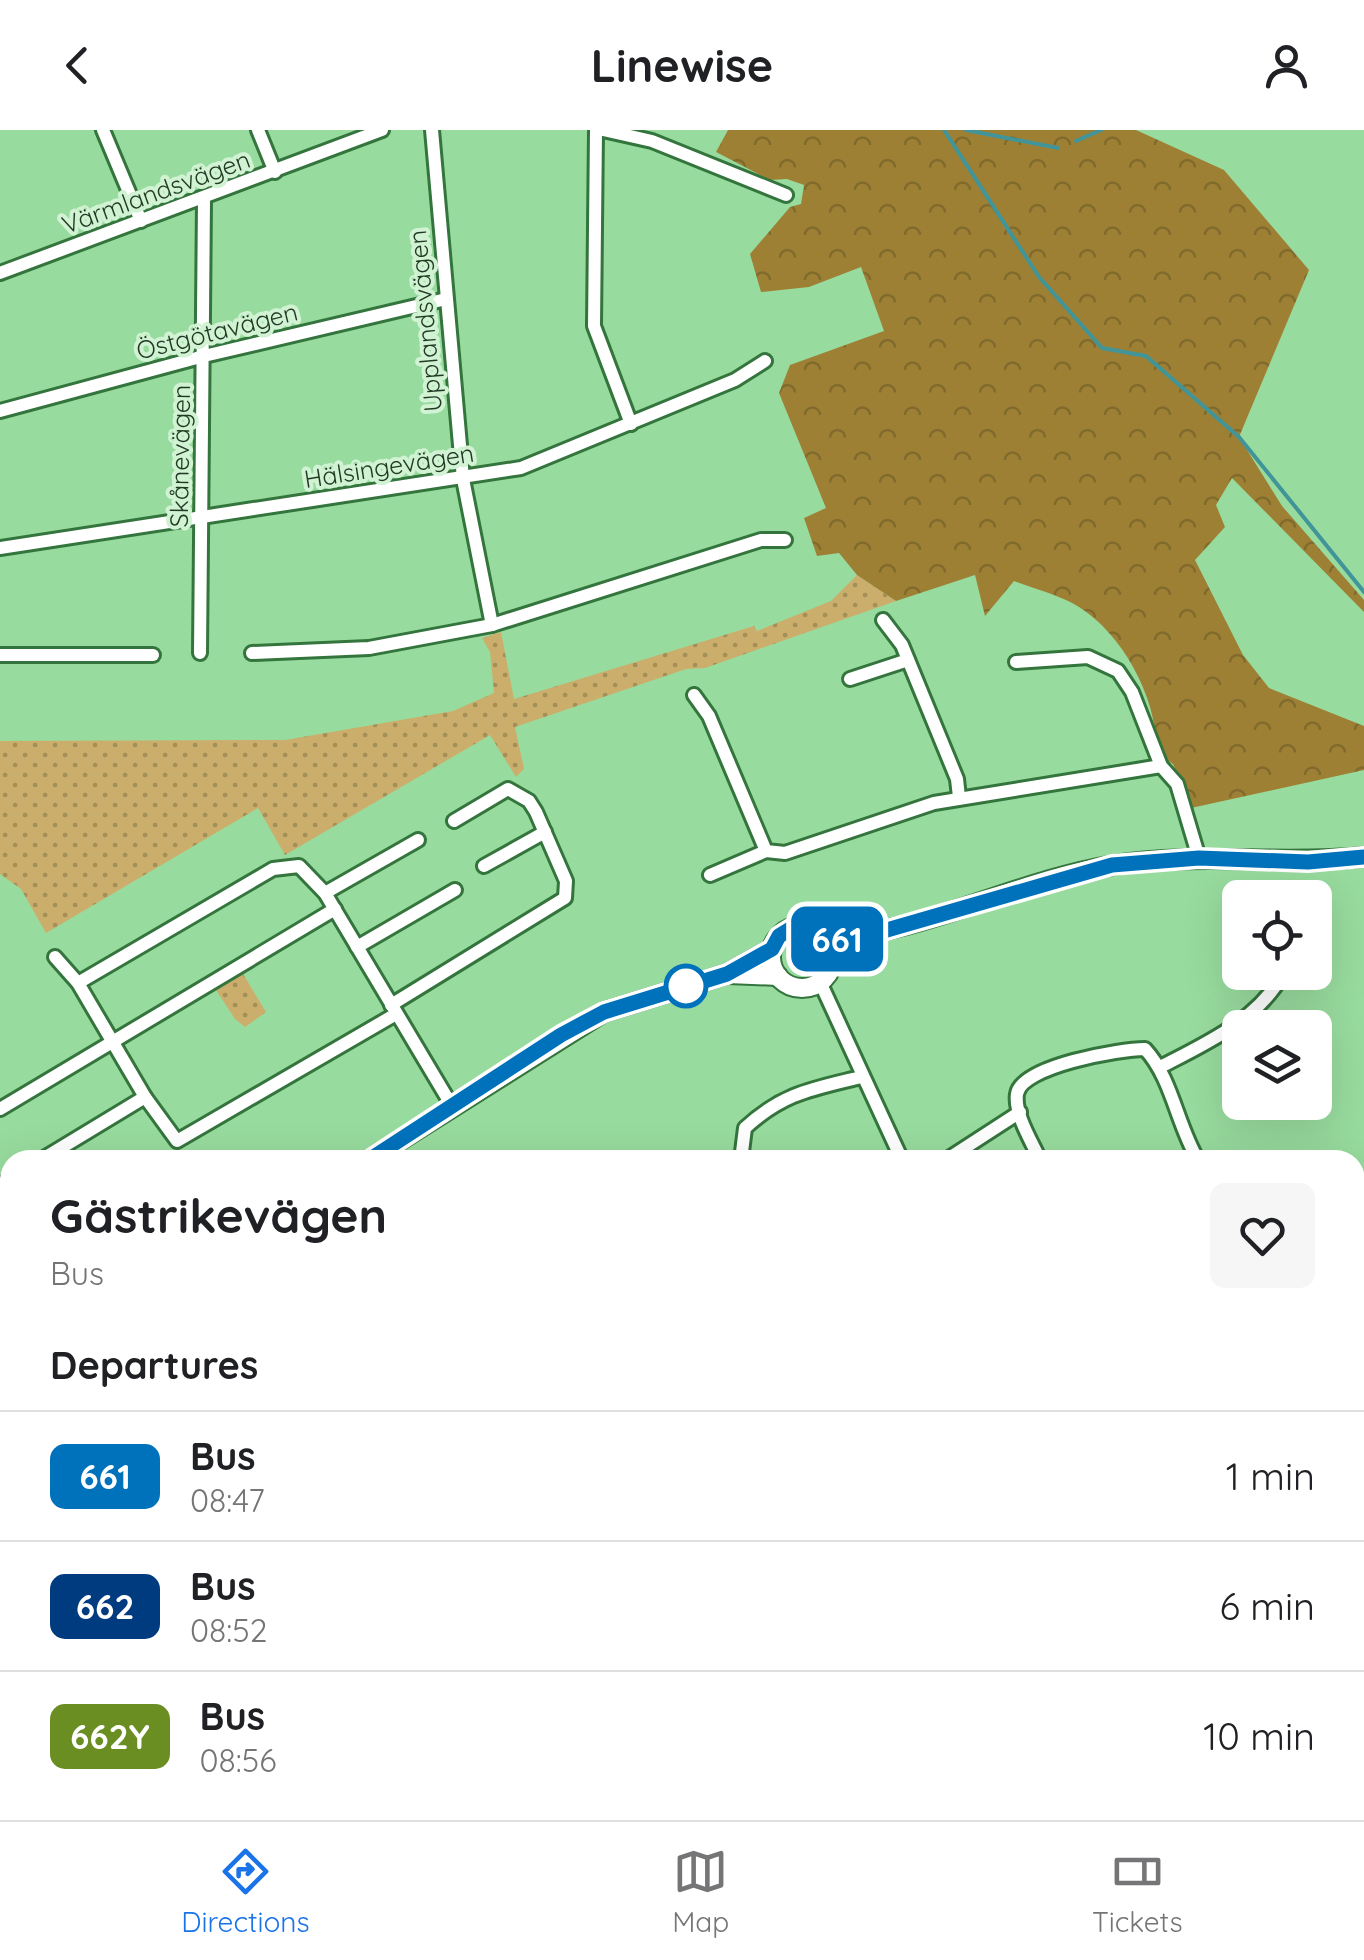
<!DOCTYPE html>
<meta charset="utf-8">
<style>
:root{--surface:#fff;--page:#f6f6f6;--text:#202124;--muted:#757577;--line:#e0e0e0;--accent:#1a73e8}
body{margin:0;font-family:Quicksand,sans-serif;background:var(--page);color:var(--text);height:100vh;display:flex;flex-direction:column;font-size:38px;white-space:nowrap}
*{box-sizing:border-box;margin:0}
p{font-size:32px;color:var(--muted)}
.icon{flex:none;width:55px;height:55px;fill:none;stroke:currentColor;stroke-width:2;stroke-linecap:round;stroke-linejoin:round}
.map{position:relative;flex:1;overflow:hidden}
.side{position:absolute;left:0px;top:1020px;width:1365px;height:670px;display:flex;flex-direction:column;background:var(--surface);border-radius:30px 30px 0 0;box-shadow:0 10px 40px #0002}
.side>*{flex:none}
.badge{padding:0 20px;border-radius:15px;font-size:35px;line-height:65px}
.tools{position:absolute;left:1222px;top:750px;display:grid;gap:20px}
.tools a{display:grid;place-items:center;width:110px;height:110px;border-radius:15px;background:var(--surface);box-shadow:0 10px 40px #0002;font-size:50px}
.map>.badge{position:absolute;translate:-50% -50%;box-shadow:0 0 0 5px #fff}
h2{padding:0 50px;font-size:38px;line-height:90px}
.round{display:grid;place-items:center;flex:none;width:105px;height:105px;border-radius:15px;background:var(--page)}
.head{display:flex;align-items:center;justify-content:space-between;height:170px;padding:0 50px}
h1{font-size:48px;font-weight:700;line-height:75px}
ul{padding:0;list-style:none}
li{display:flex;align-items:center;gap:30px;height:130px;padding:0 50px;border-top:2px solid var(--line)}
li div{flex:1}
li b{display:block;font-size:38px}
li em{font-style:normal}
li .badge{min-width:110px;font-weight:700;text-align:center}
header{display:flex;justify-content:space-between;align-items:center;height:130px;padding:0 50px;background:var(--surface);font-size:45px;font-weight:700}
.tabs{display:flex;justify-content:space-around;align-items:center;height:140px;border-top:2px solid var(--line);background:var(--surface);font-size:28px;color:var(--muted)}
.tabs a{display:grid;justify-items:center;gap:5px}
.tabs .active{color:var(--accent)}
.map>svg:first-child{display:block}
</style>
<header><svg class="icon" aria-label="back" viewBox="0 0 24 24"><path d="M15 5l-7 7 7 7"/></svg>Linewise<svg class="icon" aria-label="person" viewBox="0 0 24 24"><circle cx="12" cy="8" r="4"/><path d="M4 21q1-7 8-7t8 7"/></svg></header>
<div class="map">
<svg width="1364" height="1690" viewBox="0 0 1364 1690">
<defs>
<pattern id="grass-dots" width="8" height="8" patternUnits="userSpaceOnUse" patternTransform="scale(2.5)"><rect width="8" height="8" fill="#cbae6b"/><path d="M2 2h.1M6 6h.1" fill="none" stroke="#a48f58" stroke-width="1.8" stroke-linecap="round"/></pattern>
<pattern id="forest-crowns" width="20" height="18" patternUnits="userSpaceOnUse" patternTransform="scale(2.5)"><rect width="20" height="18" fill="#9e8035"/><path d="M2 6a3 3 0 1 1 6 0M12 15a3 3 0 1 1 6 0" fill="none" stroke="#806a2c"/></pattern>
</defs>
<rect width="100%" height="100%" fill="#98db9e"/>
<path fill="#88d18f" d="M10 1289V1415L0 1400V1304Z"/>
<g fill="url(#grass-dots)">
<path d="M857 445 896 471 705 538 686 539 515 597 524 639 516 647 490 605 285 725 258 678 46 803 21 759 0 744V611L285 610 453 581 494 563 490 522 482 508 501 502 514 569 754 496 757 501 831 471Z"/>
<path d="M243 844 266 882 245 897 235 889 216 860Z"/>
</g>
<g fill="url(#forest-crowns)">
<path d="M728 0H1136L1224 40 1309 140 1239 307 1282 376 1364 470V482L1232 348 1216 375 1225 397 1195 430 1243 525 1269 558 1364 596V640L1191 678 1173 634 1156 623C1159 572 1124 505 1079 477 1060 465 1034 459 1014 451L985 486 975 445 896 471 857 445 839 423 817 426 804 388 826 378 779 263 790 235 884 201 861 137 809 157 761 162 750 124 790 77 801 74 804 55 787 49 770 50 716 22Z"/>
<path d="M1364 1612V1690H1296L1305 1680H1355V1622Z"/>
<path d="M167 1680H600L577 1690H172Z"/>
</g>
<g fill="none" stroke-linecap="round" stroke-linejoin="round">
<g stroke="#419598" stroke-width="4">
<path d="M944 0 1039 147 1102 218 1146 226 1239 307 1364 462"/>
<path d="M966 0 1058 18"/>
<path d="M1076 11 1101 0"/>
</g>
<g stroke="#34743d" stroke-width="18">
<g id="minor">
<path d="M103 0 141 91"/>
<path d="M258 0 275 42"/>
<path d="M432 0 463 349 492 495 761 410H785"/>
<path d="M596 0 594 196 631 294"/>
<path d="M603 0 652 11 786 65"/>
<path d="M0 143 382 0"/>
<path d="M0 281 204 226 446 169"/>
<path d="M0 418 521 338 735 250 765 231"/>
<path d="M883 490 902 515 957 649 959 667"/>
<path d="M200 523 204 70"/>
<path d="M252 523 369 518 492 495"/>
<path d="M0 525H153"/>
<path d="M1016 532 1088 527 1118 541 1132 562 1161 636 1177 654 1199 728"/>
<path d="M850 549 908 530"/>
<path d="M694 565 709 586 766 721 785 723 934 673 1161 636"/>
<path d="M484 736 545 702"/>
<path d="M710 745 766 721"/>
<path d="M325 763 418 710"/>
<path d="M357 817 455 760"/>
<path d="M55 827 78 853 145 967 177 1011 396 884"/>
<path d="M820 852 902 1030"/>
<path d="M78 853 273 739 299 736 325 763 452 976"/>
<path d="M391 875 565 768 566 751 536 682 529 671 508 659 454 691"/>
<path d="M1160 937C1205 914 1260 889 1284 842"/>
<path d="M0 979 335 779"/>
<path d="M41 1030 145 967"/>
<path d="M741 1030 745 998C783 963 812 959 861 947"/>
<path d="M946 1030 1020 982"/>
<path d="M1040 1030C1032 1012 1014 984 1017 964 1021 936 1120 919 1145 919 1172 948 1177 995 1198 1030"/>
<path d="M0 1055 10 1049"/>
<path d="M1355 1237 1364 1236"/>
<path d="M0 1446 10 1462"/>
<path d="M0 1521 10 1510"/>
<path d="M0 1608 10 1620"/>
<path d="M49 1680 55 1690"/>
<path d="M1078 1680 1125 1688"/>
<path d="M791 1690 805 1680"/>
</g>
</g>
<g stroke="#34743d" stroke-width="22">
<g id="secondary">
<circle cx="802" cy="827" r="31"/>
<path d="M827 809C926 802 1016 751 1114 735 1197 722 1281 735 1364 727"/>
<path d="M728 844 778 846"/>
<path d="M369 1030 604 882 727 844 772 819"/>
<path d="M0 1180 10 1178"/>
</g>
</g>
<use href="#minor" stroke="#fff" stroke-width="12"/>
<use href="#secondary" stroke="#fff" stroke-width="18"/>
</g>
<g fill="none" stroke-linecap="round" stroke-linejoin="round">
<g stroke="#fff" stroke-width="22">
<path id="line" d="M369 1030 561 905 604 882 727 844 772 819 779 806 792 798 808 797 827 809 873 804 1112 735 1199 728 1308 732 1364 727"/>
</g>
<use href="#line" stroke="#0072bc" stroke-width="15"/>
</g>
<circle fill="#fff" stroke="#0072bc" stroke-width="5" cx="686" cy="856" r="20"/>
<g text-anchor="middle" stroke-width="8" stroke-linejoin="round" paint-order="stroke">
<g font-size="25" fill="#1f3a22" stroke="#d1f3d3">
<text transform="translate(156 62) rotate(-20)" y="9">Värmlandsvägen</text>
<text transform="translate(425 191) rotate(-95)" y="9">Upplandsvägen</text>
<text transform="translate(217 201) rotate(-14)" y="9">Östgötavägen</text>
<text transform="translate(180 326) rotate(-89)" y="9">Skånevägen</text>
<text transform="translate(389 336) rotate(-9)" y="9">Hälsingevägen</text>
</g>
</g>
</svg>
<div class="tools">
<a><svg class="icon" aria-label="locate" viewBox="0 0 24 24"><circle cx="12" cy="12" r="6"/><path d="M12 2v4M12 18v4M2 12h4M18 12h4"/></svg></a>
<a><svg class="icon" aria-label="layers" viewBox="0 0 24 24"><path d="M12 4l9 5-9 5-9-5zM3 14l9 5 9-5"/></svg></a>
</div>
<b class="badge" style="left:837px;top:809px;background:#0072bc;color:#fff">661</b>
<section class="side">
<div class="head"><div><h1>Gästrikevägen</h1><p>Bus</p></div><a class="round"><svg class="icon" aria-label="heart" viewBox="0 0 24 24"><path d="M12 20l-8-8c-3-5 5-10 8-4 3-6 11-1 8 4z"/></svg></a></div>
<h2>Departures</h2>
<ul>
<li><span class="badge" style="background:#0072bc;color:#fff">661</span><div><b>Bus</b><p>08:47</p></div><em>1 min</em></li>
<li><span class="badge" style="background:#003b80;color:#fff">662</span><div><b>Bus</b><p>08:52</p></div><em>6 min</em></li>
<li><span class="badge" style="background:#6b8e23;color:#fff">662Y</span><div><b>Bus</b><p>08:56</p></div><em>10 min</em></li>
</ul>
</section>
</div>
<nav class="tabs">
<a class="active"><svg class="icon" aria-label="directions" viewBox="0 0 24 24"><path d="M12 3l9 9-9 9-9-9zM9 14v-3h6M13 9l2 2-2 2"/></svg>Directions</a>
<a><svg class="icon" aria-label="map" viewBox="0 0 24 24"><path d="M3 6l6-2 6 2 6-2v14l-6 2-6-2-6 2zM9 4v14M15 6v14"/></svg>Map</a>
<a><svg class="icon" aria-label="tickets" viewBox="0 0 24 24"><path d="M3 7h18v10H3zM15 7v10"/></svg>Tickets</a>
</nav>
